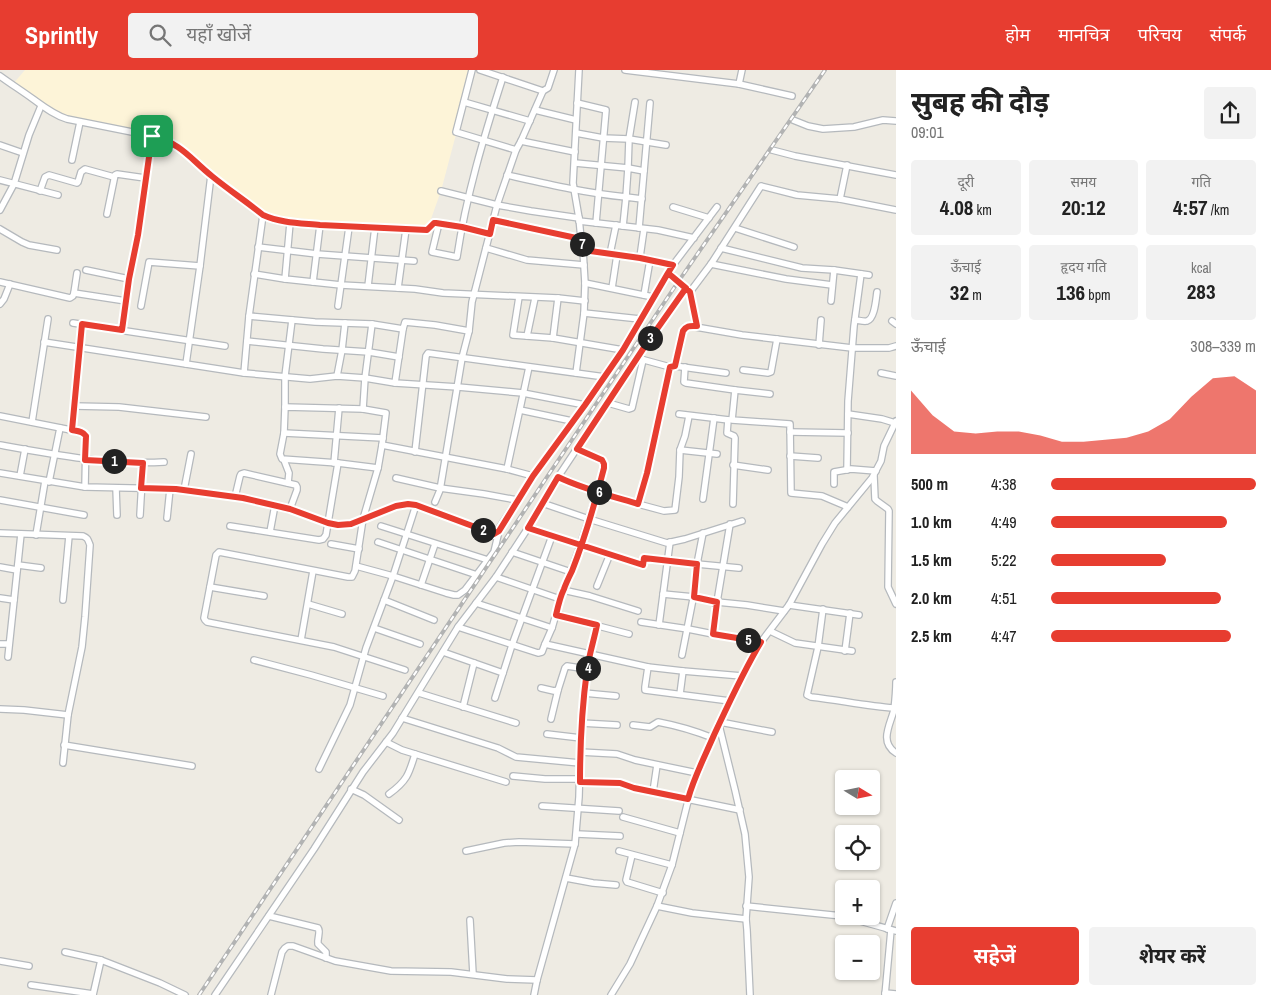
<!DOCTYPE html>
<html lang="hi">
<meta charset="utf-8">
<style>
body{margin:0;font-family:"Archivo Narrow","Noto Sans Devanagari",sans-serif;background:#f2f2f2;color:#222;height:100vh;display:flex;flex-direction:column;font-size:19px;white-space:nowrap}
*{box-sizing:border-box;margin:0}
p{font-size:16px;color:#767676}
.icon{flex:none;width:28px;height:28px;fill:none;stroke:currentColor;stroke-width:2;stroke-linecap:round;stroke-linejoin:round}
.map{position:relative;flex:1;overflow:hidden}
.sheet{display:flex;flex-direction:column;background:#fff;width:375px}
.sheet>*{flex:none}
.needle{width:32px;rotate:100deg}
.fabs{position:absolute;left:835px;top:700px;display:grid;gap:10px}
.fabs a{display:grid;place-items:center;width:45px;height:45px;border-radius:5px;background:#fff;box-shadow:0 1px 4px #0004;font-size:25px}
.pin{position:absolute;display:grid;place-items:center;width:42px;height:42px;color:#fff;margin:-21px;border-radius:10px;box-shadow:0 2px 8px #0006}
.km{position:absolute;width:25px;height:25px;margin:-12px;border-radius:50%;background:#222;color:#fff;font-size:14px;line-height:25px;text-align:center}
.round{display:grid;place-items:center;flex:none;width:52px;height:52px;border-radius:5px;background:#f2f2f2}
.summary{display:flex;align-items:center;justify-content:space-between;height:85px;padding:0 15px}
h1{font-size:28px;font-weight:700;line-height:38px}
.figures{display:grid;grid-template-columns:repeat(3,1fr);gap:8px;height:85px;padding:5px 15px}
.figures div{display:grid;align-content:center;border-radius:5px;background:#f2f2f2;text-align:center}
.figures b{font-size:21px;font-weight:700}
.figures small{font-size:14px;font-weight:400}
.figures p{font-size:14px}
.chart{height:140px;padding:10px 15px}
.chart p{display:flex;justify-content:space-between}
.chart svg{width:100%;height:90px;margin-top:5px;fill:#e73d30;opacity:.7}
.button{display:flex;gap:10px;margin-top:auto;padding:10px 15px}
.button a{flex:1;height:58px;border-radius:5px;background:#e73d30;color:#fff;font-size:20px;font-weight:700;line-height:58px;text-align:center}
.button a+a{background:#f2f2f2;color:#222}
ul{padding:0 15px;list-style:none;font-size:16px}
li{display:grid;grid-template-columns:80px 60px 1fr;align-items:center;height:38px}
li i{height:12px;border-radius:6px;background:#e73d30}
header{display:flex;align-items:center;gap:30px;box-sizing:border-box;height:70px;padding:0 25px;background:#e73d30;color:#fff}
header strong{font-size:24px}
nav{display:flex;gap:28px;margin-inline-start:auto;font-size:18px}
.search{width:350px;height:45px;background:#f2f2f2;display:flex;align-items:center;gap:12px;box-sizing:border-box;padding:0 18px;border-radius:5px;color:#767676;font-size:19px}
main{display:flex;flex:1;min-height:0}
.map>svg:first-child{display:block}
.commercial{fill:#fdf4d8}
.lines{fill:none;stroke-linecap:round;stroke-linejoin:round}
.street-casing{stroke:#b5b9bd;stroke-width:8}
.street{stroke:#fff;stroke-width:5.5}
.rail-casing{stroke:#b2b3b3;stroke-width:4}
.rail{stroke:#fff;stroke-width:2;stroke-dasharray:5.5;stroke-linecap:butt}
.route-casing{stroke:#fff;stroke-width:10}
.route{stroke:#e73d30;stroke-width:6}
</style>
<header>
<strong>Sprintly</strong>
<div class="search"><svg class="icon" aria-label="search" viewBox="0 0 24 24"><circle cx="10" cy="10" r="6"/><path d="M15 15l6 6"/></svg>यहाँ खोजें</div>
<nav><a>होम</a><a>मानचित्र</a><a>परिचय</a><a>संपर्क</a></nav>
</header>
<main>
<div class="map">
<svg width="896" height="925" viewBox="0 0 896 925">
<rect width="100%" height="100%" fill="#eeebe3"/>
<!-- commercial -->
<path class="commercial" d="M25,0H473L441,121L427,160L263,145L173,73L58,46L12,15Z"/>
<g class="lines">
<!-- street casing -->
<g class="street-casing">
<g id="street">
<path d="M472,0L456,62L516,80"/>
<path d="M480,0L543,21"/>
<path d="M625,0L739,14L742,0"/>
<path d="M0,6C11,14 22,21 33,29C44,37 54,45 67,49L152,66C183,74 190,89 213,107C229,120 247,132 263,145C282,154 303,153 323,155C358,157 393,158 427,160L434,153H436L462,157L489,164"/>
<path d="M739,14L792,26"/>
<path d="M464,32L530,51"/>
<path d="M577,33L606,40L596,153"/>
<path d="M535,40L576,50"/>
<path d="M793,50L808,56L823,59L854,57L883,50L896,51"/>
<path d="M576,63L603,68L629,69L666,75"/>
<path d="M521,71L575,82"/>
<path d="M0,75L23,83"/>
<path d="M772,80L795,86L896,105"/>
<path d="M72,90L80,52"/>
<path d="M575,93L628,98L629,69L635,32"/>
<path d="M507,105C547,114 585,123 626,127L628,98L644,101"/>
<path d="M0,110L58,125"/>
<path d="M40,121L45,107L49,105L77,113L78,112L81,102L85,99L114,107"/>
<path d="M441,121L497,135L531,141L579,148"/>
<path d="M840,129L847,95"/>
<path d="M673,137L709,148"/>
<path d="M0,140L14,114L29,65L41,36"/>
<path d="M107,144L115,105L117,104L145,108"/>
<path d="M493,150L581,169"/>
<path d="M579,151L658,160L694,168"/>
<path d="M290,153L285,209L341,215L415,219L443,223L558,228L585,231"/>
<path d="M439,153L432,182L457,187C466,126 484,66 503,7"/>
<path d="M623,156L626,127L642,129"/>
<path d="M639,158L650,33"/>
<path d="M735,158L794,177"/>
<path d="M0,159L22,172L29,175L57,180"/>
<path d="M258,177L317,184L414,191"/>
<path d="M486,178L527,190L584,195"/>
<path d="M721,178L802,198L834,200L869,205"/>
<path d="M583,180L640,187L673,195"/>
<path d="M610,184L616,155"/>
<path d="M640,187L644,159"/>
<path d="M711,194L786,209L832,215"/>
<path d="M86,200L129,209"/>
<path d="M668,203L688,220"/>
<path d="M254,204L285,209"/>
<path d="M0,212L70,228L73,226L74,223L77,203"/>
<path d="M313,212L320,155"/>
<path d="M585,213L653,227"/>
<path d="M368,216L375,157"/>
<path d="M398,218L406,159"/>
<path d="M612,218L617,185"/>
<path d="M74,223L126,231"/>
<path d="M644,225L650,190"/>
<path d="M519,227L513,265L553,268L623,280"/>
<path d="M831,231L834,200"/>
<path d="M0,234L4,229L10,214"/>
<path d="M141,236L149,192L200,196"/>
<path d="M338,236L349,157"/>
<path d="M584,243L640,249"/>
<path d="M249,246L315,252L372,254L403,259L405,252L435,255L469,261"/>
<path d="M855,250C858,250 864,252 867,251C875,249 876,228 877,222"/>
<path d="M892,251L896,254"/>
<path d="M73,253L225,276"/>
<path d="M697,256L690,222L711,194L761,116L797,125L840,129L896,140"/>
<path d="M122,260L129,209L138,165L152,66"/>
<path d="M527,266L535,228"/>
<path d="M553,268L558,228"/>
<path d="M247,271L323,279L369,282L399,287"/>
<path d="M44,272L244,303L310,309L337,306L365,308L395,313L458,317L523,323L585,335"/>
<path d="M819,275L821,250"/>
<path d="M637,288L670,297H674L683,261L685,257L690,256L742,265L852,278H889L896,276"/>
<path d="M186,294L200,196L211,105"/>
<path d="M675,296L726,303"/>
<path d="M685,297L684,312L686,313L735,320L732,350L790,354L791,423L822,426L848,437"/>
<path d="M743,300L768,303L771,302L777,269"/>
<path d="M244,303L249,246L263,145"/>
<path d="M576,303L584,243L585,213L583,180L581,169L579,148L573,113L579,0"/>
<path d="M881,303L896,306"/>
<path d="M337,306L342,280L345,253"/>
<path d="M395,313L403,259"/>
<path d="M735,320L770,324"/>
<path d="M608,333L629,339L632,338L643,290"/>
<path d="M74,336L119,337L206,347"/>
<path d="M285,337V306L292,250"/>
<path d="M363,339L365,308L372,254"/>
<path d="M520,340L572,351"/>
<path d="M679,344L729,350"/>
<path d="M848,344L882,349L895,353"/>
<path d="M0,346L81,362L84,364L86,366L85,417"/>
<path d="M728,350L727,363L734,366L735,368L733,434"/>
<path d="M32,352L48,249"/>
<path d="M72,360L82,254"/>
<path d="M790,362L848,363"/>
<path d="M284,363L383,368"/>
<path d="M0,375C55,385 108,395 164,392"/>
<path d="M382,375L378,398L363,449L355,501L352,507H348L219,482L216,485L204,548L205,550L207,552L334,577L405,600"/>
<path d="M577,379L601,390L604,394V398L589,449L571,502L563,520L552,558L545,574L648,597L683,601L742,606"/>
<path d="M680,380L717,384"/>
<path d="M415,382L426,286L428,283L605,307"/>
<path d="M790,386L818,388"/>
<path d="M284,390L289,403L288,413"/>
<path d="M334,393L339,338"/>
<path d="M733,395L768,400"/>
<path d="M378,398L338,393L282,389L280,384L284,363L285,337L363,339L386,343L382,375L507,399L533,406"/>
<path d="M507,399L529,297"/>
<path d="M847,400L848,331L854,256L861,204"/>
<path d="M0,403L85,417L176,419L243,428L290,439L328,453L338,455L351,454L395,436L408,434L416,435L491,463H496L533,406L585,335L623,280L673,195L717,137"/>
<path d="M20,406L25,379"/>
<path d="M874,406L875,429L877,431L888,439L889,441L888,517L896,534"/>
<path d="M558,407L578,416L638,434L664,441L675,440L679,407L680,380L685,366L689,346"/>
<path d="M396,408L440,418L484,424L517,430"/>
<path d="M49,412L60,358"/>
<path d="M834,414V402L851,399L876,401"/>
<path d="M116,418L117,445"/>
<path d="M184,420L191,384"/>
<path d="M235,427L240,406L241,404L244,403L296,415L297,417V420L290,439"/>
<path d="M703,429L714,348"/>
<path d="M0,430L84,445"/>
<path d="M435,432L440,420L462,288L469,261L472,232L497,135L516,80L521,71L543,21L548,18L554,0"/>
<path d="M542,433L589,449L667,473L685,469L742,451"/>
<path d="M638,434L647,403L670,297"/>
<path d="M140,445L143,393"/>
<path d="M167,448L170,419"/>
<path d="M730,454L717,532L713,564L761,572"/>
<path d="M230,456L319,470L323,469L326,465L338,393"/>
<path d="M381,456L488,490"/>
<path d="M528,458L643,495L644,488L697,494L693,529L682,585"/>
<path d="M270,462L275,435"/>
<path d="M0,463L83,466C88,468 88,470 90,475L85,547L82,577L68,645L63,693"/>
<path d="M703,463L697,494L739,498"/>
<path d="M36,465L45,411"/>
<path d="M378,472L477,505"/>
<path d="M331,474L359,479"/>
<path d="M512,482L571,502"/>
<path d="M18,495L41,498"/>
<path d="M356,496L393,506L446,523L454,525H458L465,520L494,482L499,461"/>
<path d="M0,497L17,500"/>
<path d="M496,507L560,529"/>
<path d="M421,515L435,474"/>
<path d="M597,516L610,484"/>
<path d="M210,517L264,526"/>
<path d="M563,520L590,526L638,541"/>
<path d="M663,524L694,527L717,532L747,535L784,541"/>
<path d="M0,528L14,530"/>
<path d="M63,530L69,466"/>
<path d="M384,530L434,550"/>
<path d="M476,533L552,558"/>
<path d="M308,534L342,544"/>
<path d="M789,535L859,545"/>
<path d="M823,539L818,577L807,625L811,627C839,630 866,636 894,638"/>
<path d="M556,545L629,564"/>
<path d="M641,552L688,559L713,564"/>
<path d="M659,555L670,472"/>
<path d="M458,557L538,583L542,582L545,574"/>
<path d="M374,558L420,574"/>
<path d="M770,561L795,573L852,581"/>
<path d="M301,570L313,501"/>
<path d="M0,574H9"/>
<path d="M845,581L850,543"/>
<path d="M443,582L503,603"/>
<path d="M8,587L21,464"/>
<path d="M254,590L311,605L383,626"/>
<path d="M648,597L645,617V620L730,631"/>
<path d="M896,612C896,621 895,631 894,640C890,655 879,672 896,683"/>
<path d="M541,618L554,621L558,620L565,598L567,596L587,599"/>
<path d="M419,623L516,653"/>
<path d="M584,623L616,626"/>
<path d="M680,624L683,601"/>
<path d="M495,628L512,575L552,466"/>
<path d="M463,637L474,593"/>
<path d="M0,639L24,640L68,645"/>
<path d="M402,648L498,678L516,687L580,693"/>
<path d="M551,649L558,620"/>
<path d="M720,652L772,662"/>
<path d="M581,653L617,655"/>
<path d="M633,655L650,657L658,652C679,656 693,660 713,668"/>
<path d="M719,655L735,720L745,764L749,807L746,849L747,860L750,925"/>
<path d="M547,664L581,668"/>
<path d="M386,672L402,680L506,712"/>
<path d="M64,675L192,696"/>
<path d="M580,682L617,684L635,690L697,703"/>
<path d="M319,699L350,635L366,578L393,506L416,435"/>
<path d="M513,706L545,709H580"/>
<path d="M580,712L620,713L648,721L740,740"/>
<path d="M351,719L364,725L399,750"/>
<path d="M653,722L657,695"/>
<path d="M389,724C407,711 409,704 415,684"/>
<path d="M542,736L619,741"/>
<path d="M623,747L680,763"/>
<path d="M577,764L620,766"/>
<path d="M466,781L504,773L519,772L575,774"/>
<path d="M619,781L672,795"/>
<path d="M632,785L626,810L627,812L663,823"/>
<path d="M566,808L593,813L616,815"/>
<path d="M657,836L692,843L746,849"/>
<path d="M746,836L842,846L896,861"/>
<path d="M269,846L318,858C321,862 317,868 318,874L326,882V888"/>
<path d="M470,850L473,904"/>
<path d="M887,859L896,833"/>
<path d="M65,882L101,890L160,913L185,925"/>
<path d="M0,891L29,896"/>
<path d="M31,915L93,924"/>
<path d="M885,923L896,924"/>
<path d="M93,925L101,890"/>
<path d="M215,925L314,779L363,702L393,663L458,557L496,507L528,458L558,407L645,276L686,218"/>
<path d="M271,925L282,882L285,878L288,876H293L335,891L391,901L451,902L507,909L537,910"/>
<path d="M534,925L537,910L575,774L579,727L581,653L587,599L597,555"/>
<path d="M611,925L630,894L657,836L672,795L691,719L720,652L742,606L761,572L789,535L822,474L835,453L872,408L881,391L884,376L896,351"/>
<path d="M885,925L891,860"/>
</g>
</g>
<!-- street -->
<use href="#street" class="street"/>
<!-- rail casing -->
<g class="rail-casing">
<path id="rail" d="M199,925L678,212L825,0"/>
</g>
<!-- rail -->
<use href="#rail" class="rail"/>
</g>
<g class="lines">
<!-- route casing -->
<g class="route-casing">
<path id="route" d="M152,66L138,165L129,209L122,260L82,254L72,360C77,361 83,361 86,366L85,390L143,393L141,418L176,419L243,428L290,439L328,453L338,455L351,454L396,436L408,434L416,435L494,464L499,461L533,406L585,335L623,280L668,203L686,218L645,276L577,379L602,390L604,394V398C595,433 585,468 572,501C569,507 566,513 564,519C560,527 558,536 556,545L597,555C594,570 589,585 587,600C582,637 580,674 580,712L620,713L634,718L688,729C694,707 705,686 714,665C729,633 743,602 761,572L713,564L717,532L694,527L697,494L644,488L643,495L528,458L558,407C583,419 611,426 638,434L647,403L670,297L675,296L683,261C687,255 690,256 697,256L690,222L668,203L673,195L640,188L583,180L581,169L493,150L490,164L462,157L436,153H434L427,160C391,158 356,157 320,155C300,153 281,153 263,145C247,132 229,120 213,107C190,89 183,74 152,66"/>
</g>
<!-- route -->
<use href="#route" class="route"/>
</g>
</svg>
<div class="fabs">
<a><svg class="needle" viewBox="-14 -14 28 28"><path d="M0-13l5 13h-10z" fill="#e53935"/><path d="M0 13l5-13h-10z" fill="#767676"/></svg></a>
<a><svg class="icon" aria-label="locate" viewBox="0 0 24 24"><circle cx="12" cy="12" r="6"/><path d="M12 2v4M12 18v4M2 12h4M18 12h4"/></svg></a>
<a>+</a>
<a>−</a>
</div>
<div class="pin" style="left:152px;top:66px;background:#1e9e55"><svg class="icon" aria-label="arrive" viewBox="0 0 24 24"><path d="M6 21V4h12l-3 4 3 4H6"/></svg></div>
<b class="km" style="left:114px;top:391px">1</b>
<b class="km" style="left:483px;top:460px">2</b>
<b class="km" style="left:650px;top:268px">3</b>
<b class="km" style="left:588px;top:598px">4</b>
<b class="km" style="left:748px;top:570px">5</b>
<b class="km" style="left:599px;top:422px">6</b>
<b class="km" style="left:582px;top:174px">7</b>
</div>
<section class="sheet">
<div class="summary"><div><h1>सुबह की दौड़</h1><p>09:01</p></div><a class="round"><svg class="icon" aria-label="share" viewBox="0 0 24 24"><path d="M12 15V3M7 8l5-5 5 5M5 13v7h14v-7"/></svg></a></div>
<div class="figures">
<div><p>दूरी</p><b>4.08<small> km</small></b></div>
<div><p>समय</p><b>20:12</b></div>
<div><p>गति</p><b>4:57<small> /km</small></b></div>
</div>
<div class="figures">
<div><p>ऊँचाई</p><b>32<small> m</small></b></div>
<div><p>हृदय गति</p><b>136<small> bpm</small></b></div>
<div><p>kcal</p><b>283</b></div>
</div>
<div class="chart"><p><span>ऊँचाई</span>308–339 m</p>
<svg viewBox="0 0 160 44" preserveAspectRatio="none"><path d="M0 44V13L10 25L20 33L30 34L40 33L50 33L60 35L70 38L80 38L90 37L100 36L110 33L120 27L130 16L140 7L150 6L160 13V44z"/></svg>
</div>
<ul>
<li><b>500 m</b>4:38<i style="width:100%"></i></li>
<li><b>1.0 km</b>4:49<i style="width:86%"></i></li>
<li><b>1.5 km</b>5:22<i style="width:56%"></i></li>
<li><b>2.0 km</b>4:51<i style="width:83%"></i></li>
<li><b>2.5 km</b>4:47<i style="width:88%"></i></li>
</ul>
<div class="button"><a>सहेजें</a><a>शेयर करें</a></div>
</section>
</main>
